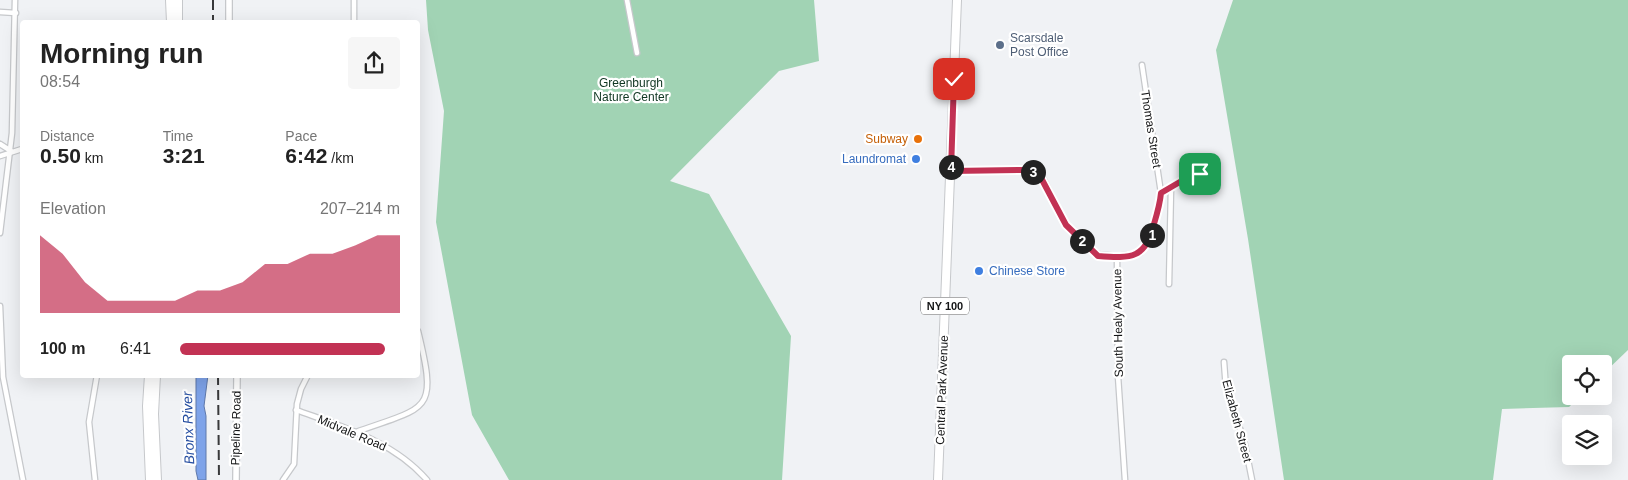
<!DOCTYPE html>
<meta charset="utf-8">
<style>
body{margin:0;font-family:Arial,sans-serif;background:#f6f6f6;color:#222;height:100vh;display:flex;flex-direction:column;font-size:19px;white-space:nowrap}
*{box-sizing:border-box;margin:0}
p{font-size:16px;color:#767676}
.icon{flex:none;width:28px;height:28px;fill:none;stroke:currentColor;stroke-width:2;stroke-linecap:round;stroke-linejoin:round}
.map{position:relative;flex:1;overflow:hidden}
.side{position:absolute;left:20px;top:20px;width:400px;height:358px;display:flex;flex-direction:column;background:#fff;border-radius:5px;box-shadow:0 5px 20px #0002}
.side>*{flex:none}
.controls{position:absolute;left:1562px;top:355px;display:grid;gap:10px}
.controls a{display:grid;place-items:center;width:50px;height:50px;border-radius:5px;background:#fff;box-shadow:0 5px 20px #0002;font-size:25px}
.pin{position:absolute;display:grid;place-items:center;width:42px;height:42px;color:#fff;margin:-21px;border-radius:10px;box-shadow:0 2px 8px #0006}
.km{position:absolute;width:25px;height:25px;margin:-12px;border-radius:50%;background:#222;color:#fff;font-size:14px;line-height:25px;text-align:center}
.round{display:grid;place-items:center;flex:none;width:52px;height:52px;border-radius:5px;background:#f6f6f6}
.overview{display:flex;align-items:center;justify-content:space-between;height:85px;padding:0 20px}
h1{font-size:28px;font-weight:700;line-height:38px}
.metrics{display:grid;grid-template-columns:repeat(3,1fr);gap:8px;height:85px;padding:5px 20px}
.metrics div{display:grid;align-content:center}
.metrics b{font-size:21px;font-weight:700}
.metrics small{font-size:14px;font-weight:400}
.metrics p{font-size:14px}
.chart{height:140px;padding:10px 20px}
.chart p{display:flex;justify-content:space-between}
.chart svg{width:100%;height:90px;margin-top:5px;fill:#c23254;opacity:.7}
ul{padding:0 20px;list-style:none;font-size:16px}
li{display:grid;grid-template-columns:80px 60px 1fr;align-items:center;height:38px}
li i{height:12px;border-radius:6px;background:#c23254}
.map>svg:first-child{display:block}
.green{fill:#a1d3b4}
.water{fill:#7ea3e9;stroke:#5e78aa}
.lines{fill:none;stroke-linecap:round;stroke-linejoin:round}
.minor-casing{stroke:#c6c8cb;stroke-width:7}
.tertiary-casing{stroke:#c6c8cb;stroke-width:8}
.primary-casing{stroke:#c6c8cb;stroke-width:10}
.trunk-casing{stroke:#c6c8cb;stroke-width:10}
.minor{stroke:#fff;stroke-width:4.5}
.tertiary{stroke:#fff;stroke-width:5.5}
.primary{stroke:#fff;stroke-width:8}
.trunk{stroke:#fff;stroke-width:8}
.rail{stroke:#38393b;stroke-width:2;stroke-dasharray:10 5;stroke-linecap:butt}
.route-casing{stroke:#fff;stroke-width:10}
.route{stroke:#c23254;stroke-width:6}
.service-dot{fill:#5c6f8a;stroke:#fff;stroke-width:2}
.food-dot{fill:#e8710a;stroke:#fff;stroke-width:2}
.shop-dot{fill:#3f7fe0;stroke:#fff;stroke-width:2}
.labels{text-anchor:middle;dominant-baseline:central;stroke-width:4.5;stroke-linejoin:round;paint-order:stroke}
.shield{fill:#fff;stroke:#5a5b5c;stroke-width:1}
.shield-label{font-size:11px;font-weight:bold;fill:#141516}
.service-label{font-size:12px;fill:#4e5e75;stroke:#fff;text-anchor:start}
.park-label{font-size:12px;fill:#103622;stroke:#fff}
.street-label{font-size:12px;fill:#141516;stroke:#fff}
.food-label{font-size:12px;fill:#c56008;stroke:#fff;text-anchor:end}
.shop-label{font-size:12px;fill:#366cbe;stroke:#fff;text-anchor:end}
.water-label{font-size:14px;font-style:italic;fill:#274fa1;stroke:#fff}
</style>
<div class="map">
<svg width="1628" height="480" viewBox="0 0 1628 480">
<rect width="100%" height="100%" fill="#f0f2f5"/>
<!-- green -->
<g class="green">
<path d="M426,0H814L819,61L779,71L670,181L709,194L791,336L782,480H509L472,415L436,222L444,111L428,30Z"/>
<path d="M1233,0H1628V350L1604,373V364H1571V396H1580L1569,407L1502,409L1493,480H1284L1248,239L1216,50Z"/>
</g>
<!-- water -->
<path class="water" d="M196,375H208L204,406L206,416V480H198L196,471Z"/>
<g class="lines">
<!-- minor casing -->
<g class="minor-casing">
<g id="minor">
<path d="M627,0L637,53"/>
<path d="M0,12L16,13"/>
<path d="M354,22V0"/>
<path d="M0,144L11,151"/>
<path d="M0,156L22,149"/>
<path d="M951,171L1018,170L1036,173L1044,180L1066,225L1096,254L1117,256L1140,253L1149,243L1161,193L1142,65"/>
<path d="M1161,193L1193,175L1214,177"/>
<path d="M0,233L12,133L15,0"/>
<path d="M1117,256L1118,376L1125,480"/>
<path d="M1169,284L1171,188"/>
<path d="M0,306L3,377L23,480"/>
<path d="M1224,362L1226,389L1244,440L1252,480"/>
<path d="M296,410C343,427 393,441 427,480"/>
<path d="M356,432C429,406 438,413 418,331"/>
<path d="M95,480L89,422L97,375"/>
<path d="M283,480L294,464L297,404L301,389L308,375"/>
</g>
</g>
<!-- tertiary casing -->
<g class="tertiary-casing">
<g id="tertiary">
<path d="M229,0V22"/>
<path d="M236,480L237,375"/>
</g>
</g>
<!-- primary casing -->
<g class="primary-casing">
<path id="primary" d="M938,480L957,0"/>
</g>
<!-- trunk casing -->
<g class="trunk-casing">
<g id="trunk">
<path d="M170,0L171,22"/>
<path d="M178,0V22"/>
<path d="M149,375L147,406L150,480"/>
<path d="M156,375L154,414L157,480"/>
</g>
</g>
<!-- minor -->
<use href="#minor" class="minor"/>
<!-- tertiary -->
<use href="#tertiary" class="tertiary"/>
<!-- primary -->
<use href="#primary" class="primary"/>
<!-- trunk -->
<use href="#trunk" class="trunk"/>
<!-- rail -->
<g class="rail">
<path d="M213,0V22"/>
<path d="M218,375L219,480"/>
</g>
</g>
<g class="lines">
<!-- route casing -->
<g class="route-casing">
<path id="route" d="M954,79L951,171L1023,170L1039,174L1066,225L1098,256C1132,259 1146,258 1154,224C1157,214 1160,204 1161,193L1190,176L1200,174"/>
</g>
<!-- route -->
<use href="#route" class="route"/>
</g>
<!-- markers -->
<circle class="service-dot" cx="1000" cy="45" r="5"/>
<circle class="food-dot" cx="918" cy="139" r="5"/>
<g class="shop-dot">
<circle cx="916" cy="159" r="5"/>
<circle cx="979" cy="271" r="5"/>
</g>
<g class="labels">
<!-- shield labels -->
<rect class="shield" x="921" y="297.5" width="48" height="17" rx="4"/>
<g class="shield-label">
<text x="945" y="306">NY 100</text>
</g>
<!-- service labels -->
<g class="service-label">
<text x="1010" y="38">Scarsdale<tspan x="1010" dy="14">Post Office</tspan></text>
</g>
<!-- park labels -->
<g class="park-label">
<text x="631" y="83">Greenburgh<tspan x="631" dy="14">Nature Center</tspan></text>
</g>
<!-- street labels -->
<g class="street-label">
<text transform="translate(1151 129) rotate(81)">Thomas Street</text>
<text transform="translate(1118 323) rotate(-91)">South Healy Avenue</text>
<text transform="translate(942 390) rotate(-88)">Central Park Avenue</text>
<text transform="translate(1237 421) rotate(75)">Elizabeth Street</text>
<text transform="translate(236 428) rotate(-89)">Pipeline Road</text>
<text transform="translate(352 433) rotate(23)">Midvale Road</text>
</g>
<!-- food labels -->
<g class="food-label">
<text x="908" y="139">Subway</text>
</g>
<!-- shop labels -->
<g class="shop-label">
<text x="906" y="159">Laundromat</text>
<text x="989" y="271" text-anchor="start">Chinese Store</text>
</g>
<!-- water labels -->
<g class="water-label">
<text transform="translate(188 428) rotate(-92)">Bronx River</text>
</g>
</g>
</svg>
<div class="controls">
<a><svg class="icon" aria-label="locate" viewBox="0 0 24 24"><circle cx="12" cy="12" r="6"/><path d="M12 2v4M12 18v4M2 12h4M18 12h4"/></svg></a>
<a><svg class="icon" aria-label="layers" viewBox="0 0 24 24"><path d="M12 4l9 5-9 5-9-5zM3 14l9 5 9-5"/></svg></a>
</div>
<div class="pin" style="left:1200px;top:174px;background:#1e9e55"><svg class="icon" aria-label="arrive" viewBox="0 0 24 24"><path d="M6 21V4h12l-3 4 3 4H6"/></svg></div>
<div class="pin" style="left:954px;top:79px;background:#d93025"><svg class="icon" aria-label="check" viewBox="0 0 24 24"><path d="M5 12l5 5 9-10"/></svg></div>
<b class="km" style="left:1152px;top:235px">1</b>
<b class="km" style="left:1082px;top:241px">2</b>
<b class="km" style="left:1033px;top:172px">3</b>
<b class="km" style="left:951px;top:167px">4</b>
<section class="side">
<div class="overview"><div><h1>Morning run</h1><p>08:54</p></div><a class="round"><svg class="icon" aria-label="share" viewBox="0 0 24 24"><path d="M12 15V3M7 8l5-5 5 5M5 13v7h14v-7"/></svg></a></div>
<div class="metrics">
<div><p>Distance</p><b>0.50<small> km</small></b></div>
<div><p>Time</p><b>3:21</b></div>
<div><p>Pace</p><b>6:42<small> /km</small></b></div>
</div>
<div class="chart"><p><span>Elevation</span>207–214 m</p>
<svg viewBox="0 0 160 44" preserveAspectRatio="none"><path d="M0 44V6L10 15L20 29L30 38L40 38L50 38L60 38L70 33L80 33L90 29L100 20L110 20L120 15L130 15L140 11L150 6L160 6V44z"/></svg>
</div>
<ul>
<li><b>100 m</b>6:41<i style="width:93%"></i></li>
</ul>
</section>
</div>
